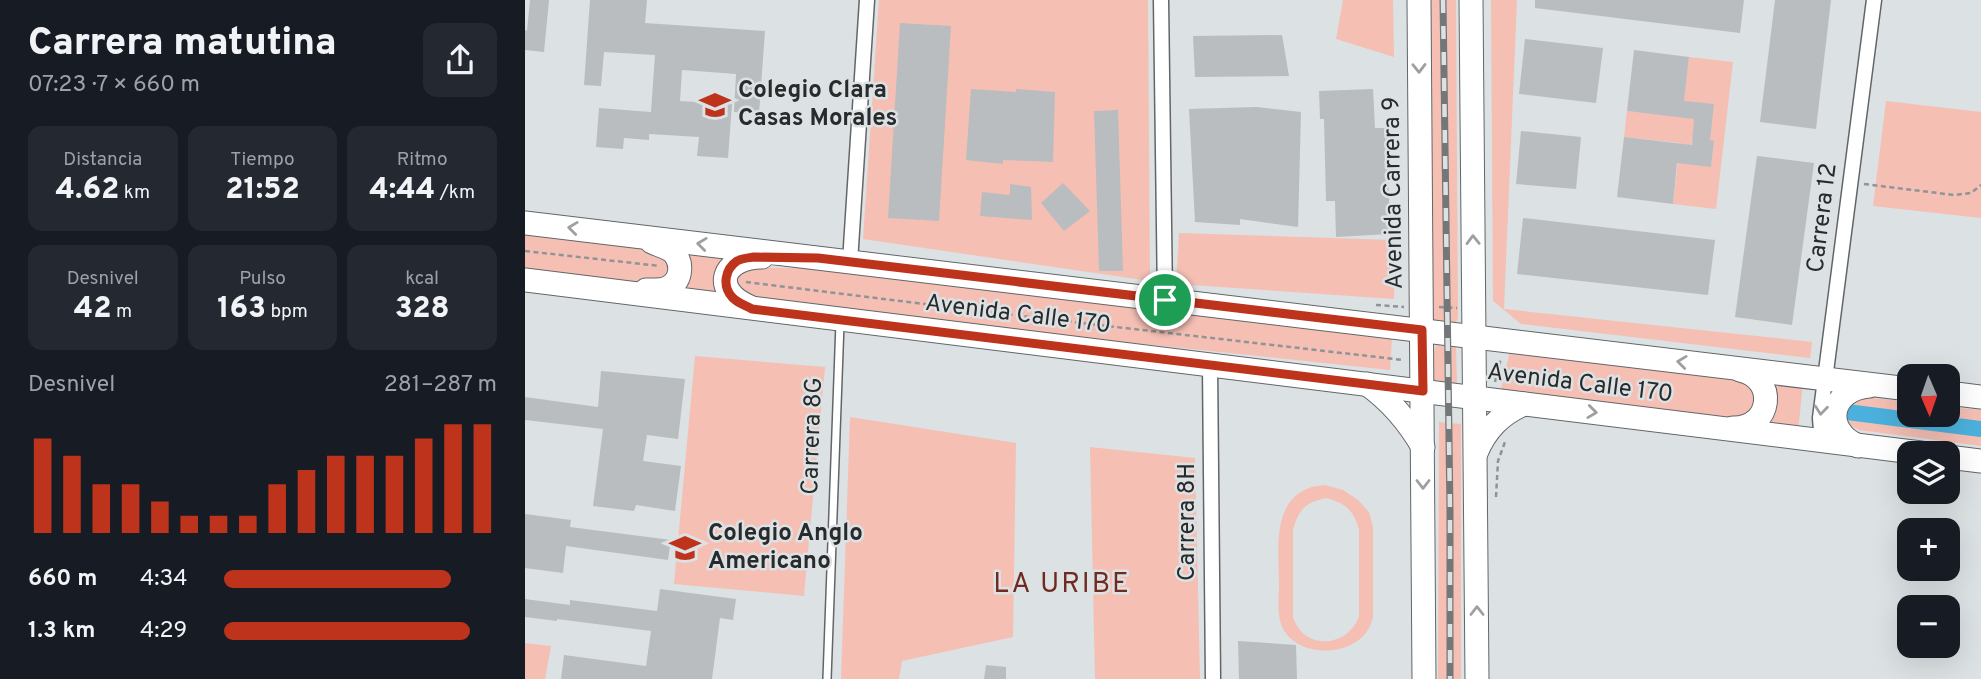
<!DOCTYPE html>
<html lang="es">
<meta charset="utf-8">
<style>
body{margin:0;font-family:Overpass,sans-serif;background:#242831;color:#f1f3f6;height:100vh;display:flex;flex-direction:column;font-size:26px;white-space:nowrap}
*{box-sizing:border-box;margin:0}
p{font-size:23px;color:#9ea1a6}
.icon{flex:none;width:38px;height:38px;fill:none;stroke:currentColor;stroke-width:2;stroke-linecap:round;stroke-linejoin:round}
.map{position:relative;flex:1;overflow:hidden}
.sheet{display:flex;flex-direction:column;background:#171b24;width:525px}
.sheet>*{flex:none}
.needle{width:46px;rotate:178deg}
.tools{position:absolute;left:1372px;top:364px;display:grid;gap:14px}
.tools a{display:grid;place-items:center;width:63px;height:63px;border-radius:14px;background:#171b24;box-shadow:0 7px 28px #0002;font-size:35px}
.pin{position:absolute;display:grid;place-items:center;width:60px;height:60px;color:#fff;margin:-30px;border:4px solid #fff;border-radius:50%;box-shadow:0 2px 7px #0007}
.round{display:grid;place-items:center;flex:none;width:74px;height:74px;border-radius:14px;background:#242831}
.overview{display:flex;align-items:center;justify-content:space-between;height:119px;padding:0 28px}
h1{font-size:38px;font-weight:800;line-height:52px}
.stats{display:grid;grid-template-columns:repeat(3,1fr);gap:10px;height:119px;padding:7px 28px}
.stats div{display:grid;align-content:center;border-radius:14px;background:#242831;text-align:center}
.stats b{font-size:30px;font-weight:800}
.stats small{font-size:19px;font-weight:400}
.stats p{font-size:19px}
.chart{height:196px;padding:14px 28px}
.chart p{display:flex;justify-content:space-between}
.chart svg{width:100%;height:126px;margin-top:7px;stroke:#be331b;stroke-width:6}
ul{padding:0 28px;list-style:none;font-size:23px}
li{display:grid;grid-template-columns:112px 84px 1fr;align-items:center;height:52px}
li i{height:18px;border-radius:9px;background:#be331b}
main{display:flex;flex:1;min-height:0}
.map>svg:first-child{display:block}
.green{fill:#f5bfb4;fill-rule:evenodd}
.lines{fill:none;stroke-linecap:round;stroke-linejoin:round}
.canal{stroke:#4bb1dc;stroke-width:16}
.building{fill:#b9bdbf}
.lane-casing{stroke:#626668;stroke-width:10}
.street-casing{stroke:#626668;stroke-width:17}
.primary-casing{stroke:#626668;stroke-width:25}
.path{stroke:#909496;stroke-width:2.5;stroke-dasharray:5 3.5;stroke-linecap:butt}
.lane{stroke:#fff;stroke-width:7}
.street{stroke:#fff;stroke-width:14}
.primary{stroke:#fff;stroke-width:23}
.rail-casing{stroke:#737778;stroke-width:7}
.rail{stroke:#dce1e3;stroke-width:4.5;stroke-dasharray:13;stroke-linecap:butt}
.oneway{stroke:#9e9fa0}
.route-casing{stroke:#fff;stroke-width:14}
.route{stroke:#be331b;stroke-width:9}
.labels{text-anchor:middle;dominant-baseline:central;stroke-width:5;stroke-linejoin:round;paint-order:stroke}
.poi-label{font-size:24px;font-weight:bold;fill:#282a2b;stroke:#dce1e3;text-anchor:start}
.street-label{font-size:24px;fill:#282a2b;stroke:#dce1e3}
.quarter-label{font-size:28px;letter-spacing:2px;fill:#6f2b1f;stroke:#dce1e3}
</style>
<main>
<section class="sheet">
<div class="overview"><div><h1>Carrera matutina</h1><p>07:23 · 7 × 660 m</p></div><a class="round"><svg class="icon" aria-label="share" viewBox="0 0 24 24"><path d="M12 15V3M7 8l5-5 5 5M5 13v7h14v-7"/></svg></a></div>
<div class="stats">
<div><p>Distancia</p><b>4.62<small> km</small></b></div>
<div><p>Tiempo</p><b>21:52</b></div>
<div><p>Ritmo</p><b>4:44<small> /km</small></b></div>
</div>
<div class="stats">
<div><p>Desnivel</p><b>42<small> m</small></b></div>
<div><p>Pulso</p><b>163<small> bpm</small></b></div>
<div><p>kcal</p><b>328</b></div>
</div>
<div class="chart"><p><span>Desnivel</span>281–287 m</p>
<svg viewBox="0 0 160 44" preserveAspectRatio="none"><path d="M5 44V11M15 44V17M25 44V27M35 44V27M45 44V33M55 44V38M65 44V38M75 44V38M85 44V27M95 44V22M105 44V17M115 44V17M125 44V17M135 44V11M145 44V6M155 44V6"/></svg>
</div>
<ul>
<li><b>660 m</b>4:34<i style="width:83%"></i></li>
<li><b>1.3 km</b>4:29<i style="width:90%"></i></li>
</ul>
</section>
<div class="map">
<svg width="1456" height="679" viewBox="0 0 1456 679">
<rect width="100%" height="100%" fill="#dce1e3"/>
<!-- green -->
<g class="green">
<path d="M354,0H623L625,281L338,239Z"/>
<path d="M818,0H868L869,57L811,39Z"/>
<path d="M903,0H931L933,319L929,324L910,323L907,320Z"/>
<path d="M966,0H992L979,309L1287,342L1285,358L996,324L968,301Z"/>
<path d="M1164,57L1208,62L1191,209L1148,204L1155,143L1099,137L1102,111L1157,117ZM1167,139L1189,141L1186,166L1164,164Z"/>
<path d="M1361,101L1456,112V218L1348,206Z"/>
<path d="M0,231C48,238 97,241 143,257L146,276L133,283L0,274Z"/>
<path d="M654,233L870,240L869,299L651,284Z"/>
<path d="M156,250L204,255C187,269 187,278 193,298L156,293C171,272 171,270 156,250Z"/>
<path d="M301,265L867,338L865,370L619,344L559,341L231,299L214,292L208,274L213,267L274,268Z"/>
<path d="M912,344L931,347L932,384L910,383C906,373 906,353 912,344Z"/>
<path d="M985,351L1222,379L1232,390L1226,418H1193L975,393Z"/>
<path d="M170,356L300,367L279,596L149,584Z"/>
<path d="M1245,379L1278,383L1273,432L1240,428Z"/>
<path d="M1338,397L1384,402V415H1423V407L1456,410V446L1334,430L1322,423L1320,404Z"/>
<path d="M325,417L491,443L488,637L377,661L374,679H316Z"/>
<path d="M914,422L936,424V679H913Z"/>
<path d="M565,447L670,458L675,679H570Z"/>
<path d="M800,485L818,490L833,500L844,512L848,527V618C846,623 844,629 841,633C823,656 777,657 760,632C751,619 754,599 754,584C754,552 746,502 784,488C789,486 795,486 800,485ZM801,498C820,503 829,510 834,530V617C821,649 778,650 768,617V530C773,510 781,502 801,498Z"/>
<path d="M0,643L26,646L20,679H0Z"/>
</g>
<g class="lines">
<!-- canal -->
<path class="canal" d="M1322,412L1456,429"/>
</g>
<!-- building -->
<g class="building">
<path d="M5,0H24L19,52L0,50V30L2,31Z"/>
<path d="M65,0H122L120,23L240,31L234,114L209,112L211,74L157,70L155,101L207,104L203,158L172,156L174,137L124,134V140L99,138L98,149L71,147L74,108L126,112L130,55L79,52L76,86L59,85Z"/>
<path d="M1010,0H1219L1215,33L1010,8Z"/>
<path d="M1250,0H1306L1291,129L1235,122Z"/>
<path d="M375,23L426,26L414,221L363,218Z"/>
<path d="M757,35L764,76L670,77L668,36Z"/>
<path d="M1000,39L1078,48L1071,103L994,94Z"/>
<path d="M1109,50L1164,57L1159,101L1189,104L1185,140L1189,141L1186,167L1152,163L1148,204L1092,197L1099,137L1167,145L1169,119L1102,111Z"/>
<path d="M446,89L491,92V89L530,92L528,162L478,160V164L441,160Z"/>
<path d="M848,89L850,128H862L865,234L811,237L810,201H801L799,119H795L794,91Z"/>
<path d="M732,107L776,112L773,227L715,219V225L670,222L664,109Z"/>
<path d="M593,110L598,271H574L569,111Z"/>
<path d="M996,131L1056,137L1051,189L991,184Z"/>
<path d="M1232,156L1289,163L1267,325L1210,317Z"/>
<path d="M538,183L565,211L539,231L516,203Z"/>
<path d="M485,184L506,187L507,220L455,216L457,192L485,195Z"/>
<path d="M998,218L1190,240L1183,295L992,274Z"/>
<path d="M76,371L160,379L153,439L122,435L118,461L156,466L150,511L111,505L109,511L68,506L78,429L0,420V397L73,407Z"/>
<path d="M0,514L46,520L45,527L146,540L143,560L41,546L38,573L0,568Z"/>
<path d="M135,589L211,599L208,620L195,618L187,679H36L39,655L121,666L126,631L32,619V621L0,617V599L45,605V600L132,611Z"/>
<path d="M713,641L771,645L772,679H714Z"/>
<path d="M461,665L481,667V679H459Z"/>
</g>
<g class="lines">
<!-- lane casing -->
<g class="lane-casing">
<path id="lane" d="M302,679L315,323"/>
</g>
<!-- street casing -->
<g class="street-casing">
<g id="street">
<path d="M636,0L640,300"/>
<path d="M325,262L342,0"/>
<path d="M685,365L688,679"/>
<path d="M1300,441L1296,431L1295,418L1349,0"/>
</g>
</g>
<!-- primary casing -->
<g class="primary-casing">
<g id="primary">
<path d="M894,0L899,679"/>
<path d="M946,0L952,679"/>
<path d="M0,223L1384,389"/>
<path d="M0,280L1396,453"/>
<path d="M121,290C129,290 137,291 144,287C157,280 158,262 148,252C142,247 133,245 127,242"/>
<path d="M225,307C185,290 197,257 237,257"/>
<path d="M842,384C866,401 883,421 898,447"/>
<path d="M1423,393L1456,397"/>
<path d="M1208,428C1247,429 1253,378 1215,370"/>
<path d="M1333,446C1297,430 1305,389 1344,386"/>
<path d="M951,453C961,429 976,414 999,404"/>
<path d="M1423,457L1456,461"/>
</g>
</g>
<!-- path -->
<g class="path">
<path d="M1339,184L1429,195L1446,193L1456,185"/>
<path d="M0,251L135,266"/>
<path d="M221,282L513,318L878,360"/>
<path d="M851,305L879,307"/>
<path d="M914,307L932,308"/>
<path d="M1393,372L1417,375"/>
<path d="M970,382L976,358"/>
<path d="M971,497L973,461L980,442"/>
</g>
<!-- lane -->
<use href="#lane" class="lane"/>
<!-- street -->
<use href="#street" class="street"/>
<!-- primary -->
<use href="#primary" class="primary"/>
<!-- rail casing -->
<g class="rail-casing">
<path id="rail" d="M918,0L925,512V679"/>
</g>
<!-- rail -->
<use href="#rail" class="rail"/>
</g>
<!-- one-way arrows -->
<defs><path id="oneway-chevron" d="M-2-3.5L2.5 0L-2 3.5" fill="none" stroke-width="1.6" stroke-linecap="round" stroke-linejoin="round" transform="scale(1.75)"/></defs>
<g class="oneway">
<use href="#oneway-chevron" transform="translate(894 68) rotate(89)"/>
<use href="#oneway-chevron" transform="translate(48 228) rotate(-173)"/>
<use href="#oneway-chevron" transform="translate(948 240) rotate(-91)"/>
<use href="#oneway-chevron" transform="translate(177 244) rotate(-173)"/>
<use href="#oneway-chevron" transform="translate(1157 362) rotate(-173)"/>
<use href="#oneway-chevron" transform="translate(1296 410) rotate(96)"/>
<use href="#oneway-chevron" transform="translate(1067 412) rotate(7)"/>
<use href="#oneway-chevron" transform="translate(898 484) rotate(90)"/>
<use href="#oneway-chevron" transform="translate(952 611) rotate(-90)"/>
</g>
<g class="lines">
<!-- route casing -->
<g class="route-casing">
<path id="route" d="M229,257L293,258L897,330L898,391L227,309C220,305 212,303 207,297C197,286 200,269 212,261C217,258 223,258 229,257Z"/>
</g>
<!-- route -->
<use href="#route" class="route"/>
</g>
<!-- icons -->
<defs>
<g id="school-bare" transform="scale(2.415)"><path d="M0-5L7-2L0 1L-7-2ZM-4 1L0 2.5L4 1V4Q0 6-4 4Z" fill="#be331b" stroke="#dce1e3" stroke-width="2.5" paint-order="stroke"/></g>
</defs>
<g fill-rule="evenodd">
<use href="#school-bare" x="190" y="105"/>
<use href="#school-bare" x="160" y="548"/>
</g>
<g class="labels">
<!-- poi labels -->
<g class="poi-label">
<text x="213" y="91">Colegio Clara<tspan x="213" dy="28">Casas Morales</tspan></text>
<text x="183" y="534">Colegio Anglo<tspan x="183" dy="28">Americano</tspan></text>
</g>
<!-- street labels -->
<g class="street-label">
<text transform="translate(869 193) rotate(-91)">Avenida Carrera 9</text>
<text transform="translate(1298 218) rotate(-83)">Carrera 12</text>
<text transform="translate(493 315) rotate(7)">Avenida Calle 170</text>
<text transform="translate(1055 384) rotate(7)">Avenida Calle 170</text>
<text transform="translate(288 436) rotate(-88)">Carrera 8G</text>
<text transform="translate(663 522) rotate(-90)">Carrera 8H</text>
</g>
<!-- quarter labels -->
<g class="quarter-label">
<text x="537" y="585">LA URIBE</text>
</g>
</g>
</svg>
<div class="tools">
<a><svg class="needle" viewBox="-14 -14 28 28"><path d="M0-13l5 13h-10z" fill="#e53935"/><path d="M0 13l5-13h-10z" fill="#9ea1a6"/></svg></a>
<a><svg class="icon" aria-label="layers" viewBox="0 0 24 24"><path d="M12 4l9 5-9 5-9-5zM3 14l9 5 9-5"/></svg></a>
<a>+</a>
<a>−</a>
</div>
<div class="pin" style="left:640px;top:300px;background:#1e9e55"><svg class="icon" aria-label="arrive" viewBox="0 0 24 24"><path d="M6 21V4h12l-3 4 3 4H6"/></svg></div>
</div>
</main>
